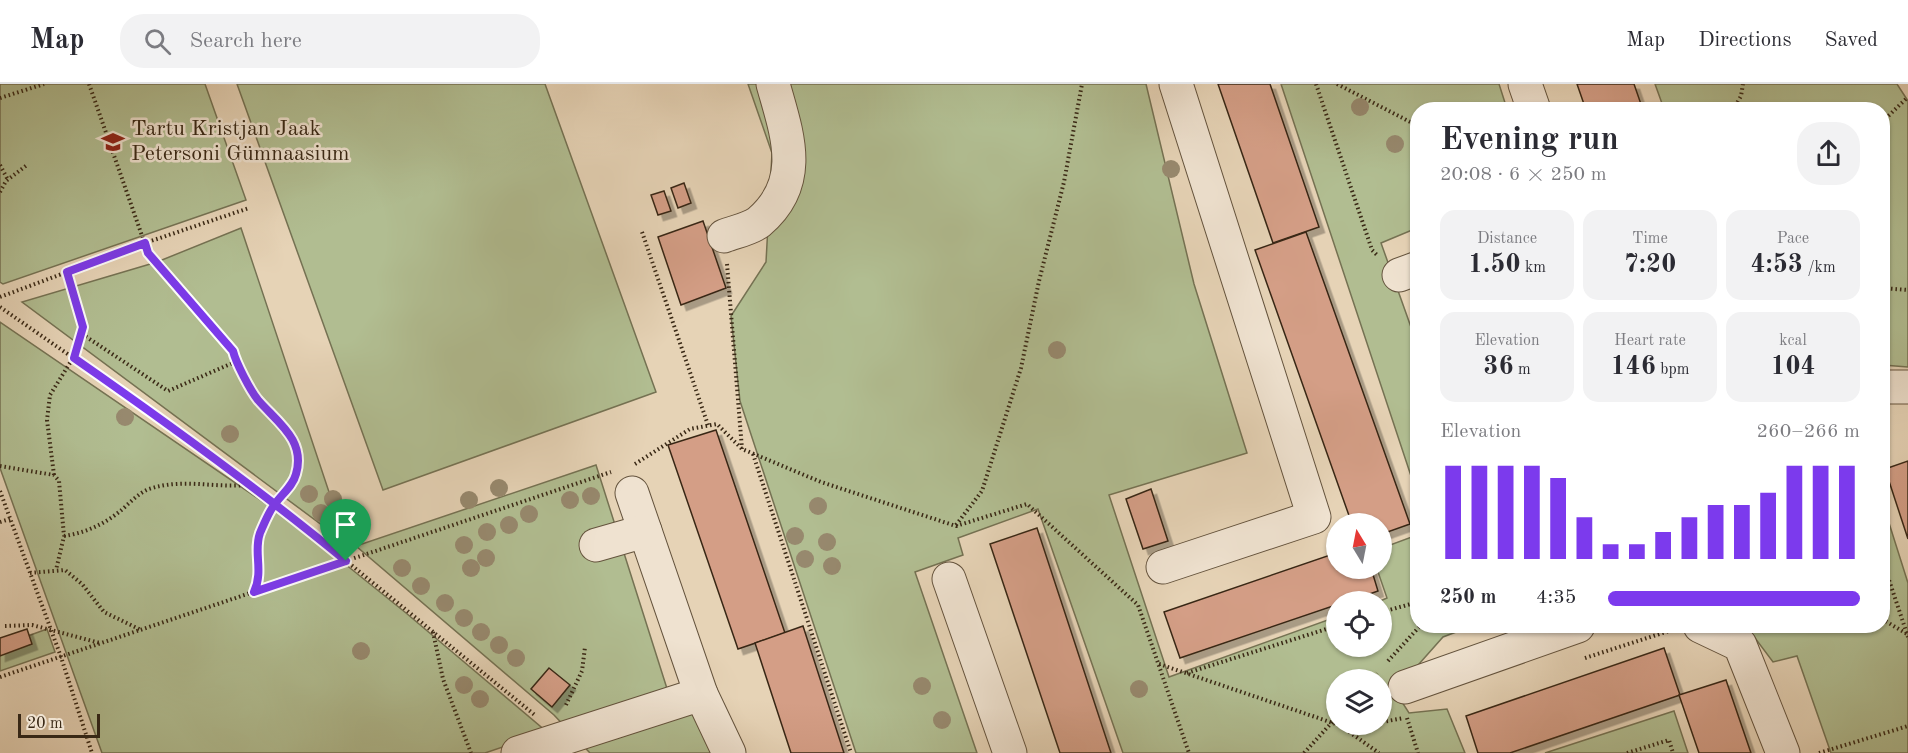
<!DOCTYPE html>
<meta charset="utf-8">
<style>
body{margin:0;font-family:"Old Standard TT",serif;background:#f2f2f3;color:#2b2b33;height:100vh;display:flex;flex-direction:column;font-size:22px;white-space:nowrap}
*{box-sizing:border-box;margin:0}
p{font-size:20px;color:#7c7c81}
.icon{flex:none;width:33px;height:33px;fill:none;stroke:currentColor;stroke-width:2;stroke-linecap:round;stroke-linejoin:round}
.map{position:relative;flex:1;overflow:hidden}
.side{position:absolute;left:1410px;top:18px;width:480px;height:531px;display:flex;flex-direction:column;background:#fff;border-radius:24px;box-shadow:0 2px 4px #0004}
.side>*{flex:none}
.needle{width:39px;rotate:350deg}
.fabs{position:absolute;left:1326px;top:429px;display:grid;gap:12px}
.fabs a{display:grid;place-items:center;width:66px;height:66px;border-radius:50%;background:#fff;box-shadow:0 2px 4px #0004;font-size:30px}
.scale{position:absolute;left:18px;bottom:15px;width:82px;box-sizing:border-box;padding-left:6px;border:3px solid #392815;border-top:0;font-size:16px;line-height:21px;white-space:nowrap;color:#392815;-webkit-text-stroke:4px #efe2d0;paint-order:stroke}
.pin{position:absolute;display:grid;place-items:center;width:51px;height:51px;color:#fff;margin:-62px -26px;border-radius:50% 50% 50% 0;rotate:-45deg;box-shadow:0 0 6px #0007}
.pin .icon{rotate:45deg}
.round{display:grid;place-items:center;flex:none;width:63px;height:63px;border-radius:24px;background:#f2f2f3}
.headline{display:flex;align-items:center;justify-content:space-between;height:102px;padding:0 30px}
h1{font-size:33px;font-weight:800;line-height:45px}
.stats{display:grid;grid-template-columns:repeat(3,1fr);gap:9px;height:102px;padding:6px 30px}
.stats div{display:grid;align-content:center;border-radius:15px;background:#f2f2f3;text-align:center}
.stats b{font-size:26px;font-weight:800}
.stats small{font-size:16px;font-weight:400}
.stats p{font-size:16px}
.chart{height:168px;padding:12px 30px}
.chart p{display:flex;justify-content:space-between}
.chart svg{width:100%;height:108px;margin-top:6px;stroke:#7c3aed;stroke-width:6}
ul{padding:0 30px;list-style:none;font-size:20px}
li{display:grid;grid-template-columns:96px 72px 1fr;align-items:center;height:45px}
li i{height:15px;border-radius:8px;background:#7c3aed}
header{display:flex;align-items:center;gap:36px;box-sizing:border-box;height:84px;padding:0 30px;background:#fff;border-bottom:2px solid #e1e1e2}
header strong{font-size:28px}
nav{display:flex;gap:33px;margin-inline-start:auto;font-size:21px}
.search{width:420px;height:54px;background:#f2f2f3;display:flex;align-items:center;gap:15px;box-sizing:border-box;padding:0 21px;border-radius:24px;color:#7c7c81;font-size:22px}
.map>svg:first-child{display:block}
.green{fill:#b1bd91;stroke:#757253;stroke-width:1.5;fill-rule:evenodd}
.building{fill:#d49e86;stroke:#392815;stroke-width:1.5;filter:url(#shadow)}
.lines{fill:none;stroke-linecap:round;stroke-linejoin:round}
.minor-casing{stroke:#64533d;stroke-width:35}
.path{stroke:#392815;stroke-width:4;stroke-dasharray:1.5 3;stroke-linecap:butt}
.minor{stroke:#efe2d0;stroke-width:33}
.tree{fill:#97896e}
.route-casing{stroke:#fff;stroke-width:12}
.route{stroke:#7c3aed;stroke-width:8}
.labels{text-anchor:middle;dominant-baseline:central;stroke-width:5;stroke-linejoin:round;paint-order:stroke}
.poi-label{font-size:22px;fill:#392815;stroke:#efe2d0;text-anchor:start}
</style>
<header>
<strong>Map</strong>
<div class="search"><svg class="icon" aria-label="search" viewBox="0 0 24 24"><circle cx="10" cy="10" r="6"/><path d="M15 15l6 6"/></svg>Search here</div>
<nav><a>Map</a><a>Directions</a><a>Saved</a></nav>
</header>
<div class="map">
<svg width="1908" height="669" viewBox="0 0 1908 669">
<defs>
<filter id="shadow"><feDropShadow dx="5.5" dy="5.5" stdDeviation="0" flood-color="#0004"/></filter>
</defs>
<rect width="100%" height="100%" fill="#e6d3b6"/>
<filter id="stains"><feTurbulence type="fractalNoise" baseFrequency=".00333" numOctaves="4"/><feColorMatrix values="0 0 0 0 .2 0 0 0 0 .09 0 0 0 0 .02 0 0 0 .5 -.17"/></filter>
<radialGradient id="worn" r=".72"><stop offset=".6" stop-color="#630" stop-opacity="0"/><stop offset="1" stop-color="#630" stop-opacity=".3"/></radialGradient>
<!-- green -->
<g class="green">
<path d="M0,0H205L246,116L3,200L0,198Z"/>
<path d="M237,0H545L656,308L383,406Z"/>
<path d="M748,0H1146L1194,200L1247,369L1109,411L1169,593L1336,533V562H1382L1380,517L1387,514L1377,485L1382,484V464L1417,451L1418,542H1472L1443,553L1395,607L1409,629L1447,625L1465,669H1123L1038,425L958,454L963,471L915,488L977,669H856L740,317L731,232L766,178L772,69ZM1336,596H1382V640H1336Z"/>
<path d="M1281,0H1499L1507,25L1418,26L1417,144L1381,159L1417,260V410Z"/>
<path d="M1655,0H1897L1908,17V283L1883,281L1882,26L1664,25Z"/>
<path d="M241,144L346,459L22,218L157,178Z"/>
<path d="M0,238L294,439L406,529L547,648L485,669H102L0,384Z"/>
<path d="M596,381L670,614L695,631L711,669H590L554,631L356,462Z"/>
<path d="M1883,420L1908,499V669H1831L1797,572L1773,578L1746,542H1882Z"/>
<path d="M47,545L55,568L0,587V562Z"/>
<path d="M1674,627L1688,669H1545Z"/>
</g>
<!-- building -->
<g class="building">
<path d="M1218,0H1270L1319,143L1273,159Z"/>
<path d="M1577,0H1634L1643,26H1586Z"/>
<path d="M684,99L691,119L678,124L671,104Z"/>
<path d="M664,107L671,127L658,131L651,111Z"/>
<path d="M703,137L726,204L681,221L658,153Z"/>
<path d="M1306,148L1410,440L1382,450V440H1352L1255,166Z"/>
<path d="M716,346L785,549L738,565L668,361Z"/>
<path d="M1908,377V455L1885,385Z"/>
<path d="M1151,405L1168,457L1143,465L1126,415Z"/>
<path d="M1037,444L1111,669H1060L990,460Z"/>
<path d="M1336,469V484H1371L1378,507L1347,518H1336V521L1180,574L1164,528Z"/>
<path d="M803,542L844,669H791L755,559Z"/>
<path d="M27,545L32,560L0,572V554Z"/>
<path d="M1664,564L1680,611L1510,669H1478L1466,632Z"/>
<path d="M549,584L570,601L552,623L531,605Z"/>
<path d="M1726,596L1751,669H1699L1679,611Z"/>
</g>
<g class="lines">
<!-- minor casing -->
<g class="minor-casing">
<g id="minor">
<path d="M1525,0L1534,26"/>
<path d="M724,152C734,148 750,145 759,138C806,98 787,50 773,0"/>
<path d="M1399,191L1418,184"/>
<path d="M1882,303H1908"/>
<path d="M632,409L701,610"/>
<path d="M596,461L645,447"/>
<path d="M1163,483L1314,433L1176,0"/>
<path d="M949,495L1010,669"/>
<path d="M1700,542L1740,561L1783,669"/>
<path d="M1405,603L1578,542"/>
<path d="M518,669L701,610L729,669"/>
</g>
</g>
<!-- path -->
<g class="path">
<path d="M89,0L148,169L233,268L235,278"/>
<path d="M1316,0L1372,166L1377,171"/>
<path d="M1337,0L1418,42"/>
<path d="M0,14L44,0"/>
<path d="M1733,26L1741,12L1743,0"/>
<path d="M1882,38L1908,13"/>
<path d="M1882,65V78"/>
<path d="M0,81L8,96"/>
<path d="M0,108L6,97L27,81"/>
<path d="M642,148L708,341"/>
<path d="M727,180L742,365"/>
<path d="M1882,204L1908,206"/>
<path d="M0,213L145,159L249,124"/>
<path d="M0,223L118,305L323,458L536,632"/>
<path d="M82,250L168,307L235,278C248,287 249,306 259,317C284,343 315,367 287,406C276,421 263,434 259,453C255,472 263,488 255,507"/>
<path d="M753,370L851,669"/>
<path d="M635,380L690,345L717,340L742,365L821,398L956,442L1027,420L1138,521L1189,669"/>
<path d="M0,382L54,391L59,397L64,452L56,486"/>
<path d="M54,391L47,336L50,311L73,274L83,243L67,188"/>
<path d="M0,407L61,573L92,669"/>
<path d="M0,438L10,435"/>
<path d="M956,441L982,407L1021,284L1039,197L1064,98L1082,0"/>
<path d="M64,452C84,449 103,441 119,428C128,421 138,409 149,405C182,394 213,404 246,401"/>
<path d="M1882,475L1908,553"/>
<path d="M30,489L65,486L82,500L104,528L141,546"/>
<path d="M1382,528L1418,518"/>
<path d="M1882,535L1907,550"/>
<path d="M5,542L32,541L100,559"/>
<path d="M433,548L443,595L471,669"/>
<path d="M1585,574L1672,546"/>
<path d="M1388,577L1420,542"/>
<path d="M1159,580L1336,640"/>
<path d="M1187,589L1336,542"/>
<path d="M0,593L611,388"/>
<path d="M1371,596L1377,589"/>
<path d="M566,621L582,587L585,563"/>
<path d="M1407,634L1418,669"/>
<path d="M1382,638L1404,634"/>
<path d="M1338,640L1379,669"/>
<path d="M1346,645L1371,640"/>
<path d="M1304,669L1336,634"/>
<path d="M1627,669L1669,656L1673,669"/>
<path d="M1819,669L1908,642"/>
</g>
<!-- minor -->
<use href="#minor" class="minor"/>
</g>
<!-- trees -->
<g class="tree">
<circle cx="1360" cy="23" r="9"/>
<circle cx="1395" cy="60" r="9"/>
<circle cx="1171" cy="85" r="9"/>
<circle cx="1057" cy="266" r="9"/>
<circle cx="125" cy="333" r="9"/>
<circle cx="230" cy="350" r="9"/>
<circle cx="499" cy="404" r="9"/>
<circle cx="309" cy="410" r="9"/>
<circle cx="591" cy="412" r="9"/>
<circle cx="333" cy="415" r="9"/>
<circle cx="469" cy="416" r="9"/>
<circle cx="570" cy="416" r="9"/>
<circle cx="818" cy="422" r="9"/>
<circle cx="321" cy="429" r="9"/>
<circle cx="529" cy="430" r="9"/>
<circle cx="347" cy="439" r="9"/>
<circle cx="509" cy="441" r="9"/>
<circle cx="487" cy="448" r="9"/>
<circle cx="795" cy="452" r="9"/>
<circle cx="827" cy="458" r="9"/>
<circle cx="464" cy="461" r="9"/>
<circle cx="486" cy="474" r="9"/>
<circle cx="805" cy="475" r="9"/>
<circle cx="832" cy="482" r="9"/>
<circle cx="402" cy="484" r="9"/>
<circle cx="471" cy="484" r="9"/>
<circle cx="421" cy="502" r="9"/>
<circle cx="445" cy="519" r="9"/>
<circle cx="464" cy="534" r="9"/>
<circle cx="481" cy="548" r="9"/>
<circle cx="499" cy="561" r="9"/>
<circle cx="361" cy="567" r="9"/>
<circle cx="516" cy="574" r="9"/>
<circle cx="464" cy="601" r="9"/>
<circle cx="922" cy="602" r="9"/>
<circle cx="1139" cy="605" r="9"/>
<circle cx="480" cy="615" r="9"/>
<circle cx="942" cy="636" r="9"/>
</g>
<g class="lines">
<!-- route casing -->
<g class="route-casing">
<path id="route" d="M346,477C259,405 166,338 74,274L83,243L67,188L145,159L148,169L233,267C236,279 250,306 258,316C277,338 306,356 296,390C293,402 282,410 275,420C269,427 264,440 260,449C253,468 264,486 254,508L346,477"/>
</g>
<!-- route -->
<use href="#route" class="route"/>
</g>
<!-- icons -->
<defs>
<g id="school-bare" transform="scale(1.8)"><path d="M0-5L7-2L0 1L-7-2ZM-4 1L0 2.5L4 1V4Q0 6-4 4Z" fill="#8f2418" stroke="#efe2d0" stroke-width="2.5" paint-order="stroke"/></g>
</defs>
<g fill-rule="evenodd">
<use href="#school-bare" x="113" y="58"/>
</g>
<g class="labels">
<!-- poi labels -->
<g class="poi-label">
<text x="131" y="45">Tartu Kristjan Jaak<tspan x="131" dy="25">Petersoni Gümnaasium</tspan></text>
</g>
</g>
<rect width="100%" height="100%" filter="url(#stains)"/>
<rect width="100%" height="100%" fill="url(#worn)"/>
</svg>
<div class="fabs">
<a><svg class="needle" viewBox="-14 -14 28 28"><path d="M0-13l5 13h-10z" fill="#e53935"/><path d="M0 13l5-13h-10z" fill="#7c7c81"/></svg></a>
<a><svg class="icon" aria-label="locate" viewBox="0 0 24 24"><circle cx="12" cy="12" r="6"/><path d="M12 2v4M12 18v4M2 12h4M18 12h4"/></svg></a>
<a><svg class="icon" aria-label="layers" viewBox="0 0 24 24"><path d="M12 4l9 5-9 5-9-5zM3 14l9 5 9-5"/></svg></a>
</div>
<div class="scale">20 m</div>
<div class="pin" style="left:346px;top:477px;background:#1e9e55"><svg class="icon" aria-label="arrive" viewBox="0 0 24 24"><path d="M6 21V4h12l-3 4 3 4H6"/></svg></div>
<section class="side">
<div class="headline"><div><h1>Evening run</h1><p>20:08 · 6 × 250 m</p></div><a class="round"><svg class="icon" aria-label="share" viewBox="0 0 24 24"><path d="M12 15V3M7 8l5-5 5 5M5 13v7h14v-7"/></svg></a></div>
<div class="stats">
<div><p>Distance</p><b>1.50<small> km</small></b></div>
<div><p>Time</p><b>7:20</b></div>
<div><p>Pace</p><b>4:53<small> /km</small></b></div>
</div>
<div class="stats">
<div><p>Elevation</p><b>36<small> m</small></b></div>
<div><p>Heart rate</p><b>146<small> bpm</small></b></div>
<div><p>kcal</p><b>104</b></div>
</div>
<div class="chart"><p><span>Elevation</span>260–266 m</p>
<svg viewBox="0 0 160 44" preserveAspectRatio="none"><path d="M5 44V6M15 44V6M25 44V6M35 44V6M45 44V11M55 44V27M65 44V38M75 44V38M85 44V33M95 44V27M105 44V22M115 44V22M125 44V17M135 44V6M145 44V6M155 44V6"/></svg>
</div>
<ul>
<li><b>250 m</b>4:35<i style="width:100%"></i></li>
</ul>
</section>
</div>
